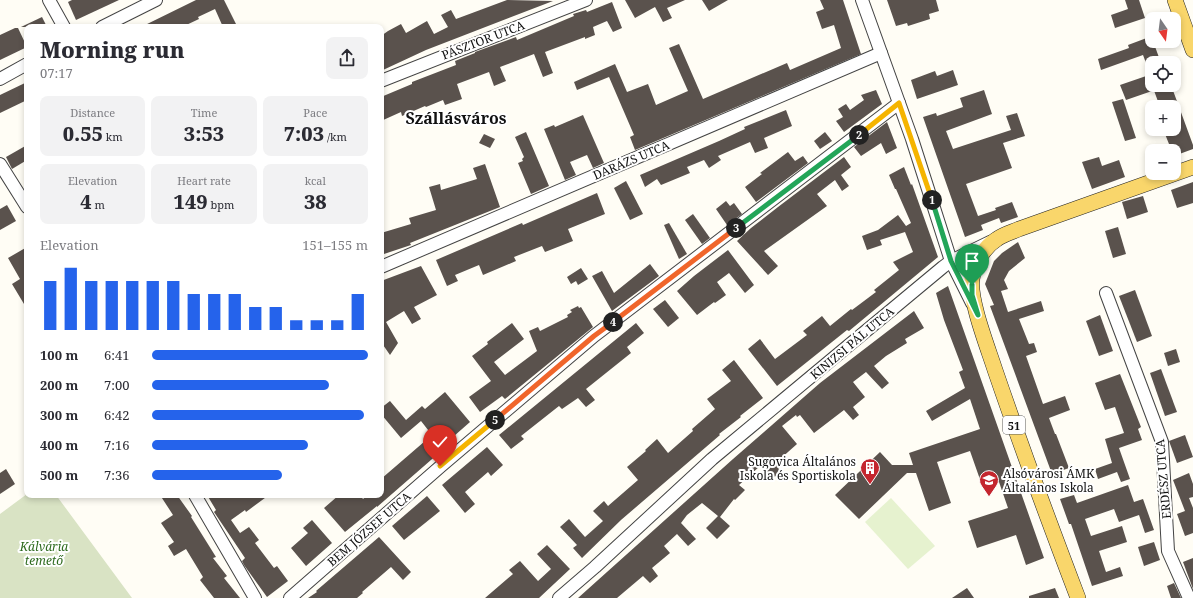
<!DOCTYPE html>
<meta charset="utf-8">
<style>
body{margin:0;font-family:"Noto Serif",serif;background:#f2f2f3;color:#2b2b33;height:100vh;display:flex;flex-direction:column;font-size:15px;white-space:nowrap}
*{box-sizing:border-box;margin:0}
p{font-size:13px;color:#7c7c81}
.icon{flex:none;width:22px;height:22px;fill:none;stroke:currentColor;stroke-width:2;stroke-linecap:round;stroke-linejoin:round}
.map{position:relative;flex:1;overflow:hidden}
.panel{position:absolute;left:24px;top:24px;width:360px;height:474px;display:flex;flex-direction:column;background:#fff;border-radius:8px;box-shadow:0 2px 6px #0003}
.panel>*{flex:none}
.needle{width:26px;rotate:166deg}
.controls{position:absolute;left:1145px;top:12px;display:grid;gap:8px}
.controls a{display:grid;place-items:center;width:36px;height:36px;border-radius:8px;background:#fff;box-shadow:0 2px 6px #0003;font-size:20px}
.pin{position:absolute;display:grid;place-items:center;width:34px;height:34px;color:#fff;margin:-41px -17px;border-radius:50% 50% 50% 0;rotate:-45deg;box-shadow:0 0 4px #0007}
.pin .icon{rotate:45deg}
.km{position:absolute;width:20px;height:20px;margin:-10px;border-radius:50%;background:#222;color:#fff;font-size:11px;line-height:20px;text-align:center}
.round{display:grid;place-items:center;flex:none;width:42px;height:42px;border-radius:8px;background:#f2f2f3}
.overview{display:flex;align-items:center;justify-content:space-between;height:68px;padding:0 16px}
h1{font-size:22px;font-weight:800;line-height:30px}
.figures{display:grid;grid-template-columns:repeat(3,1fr);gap:6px;height:68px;padding:4px 16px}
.figures div{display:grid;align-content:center;border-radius:8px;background:#f2f2f3;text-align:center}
.figures b{font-size:20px;font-weight:800}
.figures small{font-size:11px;font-weight:400}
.figures p{font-size:11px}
.chart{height:112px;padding:8px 16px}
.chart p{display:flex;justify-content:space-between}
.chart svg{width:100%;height:72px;margin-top:4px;stroke:#2563eb;stroke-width:6}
ul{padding:0 16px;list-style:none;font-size:13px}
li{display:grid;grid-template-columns:64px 48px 1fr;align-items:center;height:30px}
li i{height:10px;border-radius:5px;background:#2563eb}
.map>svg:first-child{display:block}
.cemetery{fill:#d9e3c4}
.pitch{fill:#e6f2cf}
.building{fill:#5a524d}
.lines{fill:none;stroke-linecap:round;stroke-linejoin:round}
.minor-casing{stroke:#444;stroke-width:14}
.major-casing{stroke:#222;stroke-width:16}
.minor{stroke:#fff;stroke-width:12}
.major{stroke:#f9d66b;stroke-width:15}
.split-1-casing{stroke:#fff;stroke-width:8}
.split-2-casing{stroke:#fff;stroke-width:8}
.split-3-casing{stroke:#fff;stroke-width:8}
.split-4-casing{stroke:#fff;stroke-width:8}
.split-5-casing{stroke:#fff;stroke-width:8}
.split-6-casing{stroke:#fff;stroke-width:8}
.split-1{stroke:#22a559;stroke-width:5}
.split-2{stroke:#f5b400;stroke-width:5}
.split-3{stroke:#22a559;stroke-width:5}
.split-4{stroke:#f0652b;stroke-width:5}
.split-5{stroke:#f0652b;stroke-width:5}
.split-6{stroke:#f5b400;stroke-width:5}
.labels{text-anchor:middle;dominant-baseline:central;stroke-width:4;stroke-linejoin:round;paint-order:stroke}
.shield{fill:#fff;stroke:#585858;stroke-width:1}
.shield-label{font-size:11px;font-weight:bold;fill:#111}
.street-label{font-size:12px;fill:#111;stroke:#fff}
.poi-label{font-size:12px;fill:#111;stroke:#fff;text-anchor:end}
.park-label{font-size:12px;font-style:italic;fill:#2f6b1f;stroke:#fff}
.district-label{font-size:16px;font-weight:bold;fill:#111;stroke:#fff}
</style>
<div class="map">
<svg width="1193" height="598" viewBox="0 0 1193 598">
<rect width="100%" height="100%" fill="#fffdf5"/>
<!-- cemetery -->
<path class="cemetery" d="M27,494V495H56L132,598H0V514Z"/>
<!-- pitch -->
<path class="pitch" d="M891,498L935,546L908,569L865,522Z"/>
<!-- building -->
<g class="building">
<path d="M72,0H119L76,20L68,2Z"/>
<path d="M196,0H224L236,24L230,27H223L215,9L198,17L199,19L182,27H141Z"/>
<path d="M507,0L553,1L426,50L383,70L381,64V36L388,31L401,24L406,33L427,21L434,34L448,27L441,15L451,10L456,19Z"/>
<path d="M625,0H685L667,8L672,18L663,22L655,7L635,18Z"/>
<path d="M702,0H728L709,11Z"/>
<path d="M820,0H843L861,54L635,150L630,137L634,135L609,77L577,90L574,82L615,64L627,92L648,84L656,105L688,91L669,48L679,44L703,99L787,63L790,70L841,48L834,25L822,29L816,12L824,9Z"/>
<path d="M887,0H936L939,11L929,14L930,19L908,26L907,23L896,26Z"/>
<path d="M1125,0H1139L1145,18L1115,28L1111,15L1128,9Z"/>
<path d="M612,2L622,28L613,32L607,21L593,27L595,35L585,39V37L545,52L553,73L543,77L534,54L500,67L506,81L494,86L489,72L457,84L462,99L445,105L443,100L426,107L425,106L402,116L401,112L381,121V97L412,84V82L456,65L455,61L475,53V52L516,37L517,40L574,16L573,14L586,10L587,12Z"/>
<path d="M42,17L47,27H21Z"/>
<path d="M15,28H18L27,47L0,60V35Z"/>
<path d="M1152,36V41H1153L1161,63H1146L1143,55L1101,70L1098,59L1129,48L1128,45Z"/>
<path d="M953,70L958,85L917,99L911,80L935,71L937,76Z"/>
<path d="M1152,74V85H1171L1193,145V149L1174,156V151H1152V150L1169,144L1163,129H1174V107H1160L1152,85V91L1126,100L1120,85Z"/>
<path d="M27,82V100L0,113V95Z"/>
<path d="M876,90L882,104L844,132L836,121L843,117L838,109L846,104L850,110L864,100L861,95Z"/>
<path d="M984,90L992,114L946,131L953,149L1011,130L1006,116L1017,113L1025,136L1003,143L1012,168L966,184L978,216L996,210L995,208L1012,202L1018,217L1001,223L999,218L981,225L983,230L965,237L923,117L936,113L937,116L963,107L960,98Z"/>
<path d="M1123,99L1136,138L1125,141L1112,102Z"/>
<path d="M786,110L792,126L764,138L768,148L755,153L750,142L718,156L721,160L709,168L704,160L687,167L690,173L661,185L657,179L645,187L640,175L719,141L745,129L744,127Z"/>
<path d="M583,115L604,163L593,168L587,155L570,162L576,175L565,180L544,129L554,125L555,127Z"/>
<path d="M887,122L897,148L886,154L881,143L861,156L854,147Z"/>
<path d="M526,132L549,186L531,194L518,163L523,161L522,159L524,157L515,137Z"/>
<path d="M825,132L832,141L820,149L814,141Z"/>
<path d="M484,134L495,139L490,148L479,143Z"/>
<path d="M27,145V160L12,169L6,157Z"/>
<path d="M788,152L795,161L803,156L808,163L756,202L745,187L762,174L760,173Z"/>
<path d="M844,157L851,167L841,175L849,186L842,191L835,180L817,194L827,206L764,251L778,266L768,275L737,241L751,228L778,207Z"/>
<path d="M1099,157L1102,166L1119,160L1125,177L1092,189L1082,162Z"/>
<path d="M485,164L500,207L410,243L411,245L381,255V233L411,224L409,218L436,210L429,187L440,184L441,190L477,179L473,168Z"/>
<path d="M904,167L911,185L912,184L938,257L861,321L849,331L847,330L777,386L748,349L760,339L775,359L807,335L803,331L822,316L830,326L851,309L852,310L876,292L874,290L899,270L893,262L913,252L905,232L880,240L882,245L867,250L862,236L878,230L898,215L906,226L911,223L896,189H895L889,175Z"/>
<path d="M626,181L643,214L630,220L614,188Z"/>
<path d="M1193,182V203L1177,208L1171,190Z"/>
<path d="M597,193L605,214L568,229L573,241L545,252L542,246L514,257L516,261L483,275L479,265L455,275L458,281L447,286L436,260L522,223L523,225Z"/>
<path d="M1143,196L1148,212L1127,219L1122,202Z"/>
<path d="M726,201L730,206L734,203L742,214L727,225L716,209Z"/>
<path d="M7,205L16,221L0,230V209Z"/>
<path d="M693,214L710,238L702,244L685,220Z"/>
<path d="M669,223L687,254L679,259L664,225Z"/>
<path d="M1118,227L1126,254L1113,258L1105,231Z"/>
<path d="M1018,242L1025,258L1009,271L1004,280L1008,289L1001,291L1008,312L1041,301L1044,311L1019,319L1029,344L1034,343L1037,352L1026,356L1043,404L1065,396L1070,410L1049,418L1055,434H1056L1069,468L1052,474L990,306L994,305L985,284L994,261L1002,253Z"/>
<path d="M27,247V309L12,284L20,279L8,258Z"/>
<path d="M728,250L754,285L745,293L729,273L717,282L726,295L715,303L714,302L697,315L677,291L694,276Z"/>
<path d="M650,264L659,276L612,311L592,276L602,271L614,293Z"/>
<path d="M421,266L437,295L414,307L421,319L412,324L404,311L386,322L398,343L390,355L381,342V281Z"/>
<path d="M581,268L588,279L578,285L576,281L571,284L567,277Z"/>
<path d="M948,286L1044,558L1026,565L1016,535L977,548L968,521L1008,508L999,482L983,488L970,451L937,462L951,503L929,511L916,473H907L859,519L835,495L880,452L892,465H913L909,453L980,429L970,399L932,421L926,411L965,388L959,372L963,370L944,320L936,293Z"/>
<path d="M1135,290L1152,336L1137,342L1119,296Z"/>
<path d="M665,300L679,318L668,327L653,309Z"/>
<path d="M578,306L579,308L581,307L593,327L505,399L502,396L480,412L469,397L491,381L472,356L488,344L487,342L512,323L524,339L494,362L505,375L537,351L529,331L538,327L540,331L568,317L567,315L572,312L570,310Z"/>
<path d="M914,311L924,328L905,339L907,343L886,356L874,366L889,383L882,389L866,372L853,382L865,397L853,407L859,415L853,420L844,410L814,433L800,415L797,417L796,415L782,426L797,444L779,460L782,463L778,467L779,470L777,476L771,477L760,466L739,485L745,490L735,500L734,499L720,517L730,526L717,539L706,528L718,516L702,503L687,515L681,523L696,539L688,546L677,534L664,546L670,553L652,568L658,576L650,583L643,576L617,598H578L733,459L820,383Z"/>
<path d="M1100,315L1113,351L1099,356L1086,321Z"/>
<path d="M636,323L644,333L627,347L631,353L586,389L595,400L586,407L578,398L562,409L559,406L521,436L524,439L511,449L499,435Z"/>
<path d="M1176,349L1180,362L1168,366L1164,353Z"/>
<path d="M734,360L763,398L740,416L741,417L719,434L720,435L621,520L582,558L573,548L577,545L560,527L569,519L585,537L603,521L593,511L604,501L608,506L638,480L627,467L646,451L645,450L657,439L668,453L693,431L692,429L715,409L707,399L731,381L722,370Z"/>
<path d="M1161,369L1177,412L1165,416L1150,373Z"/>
<path d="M1120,374L1141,427L1138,429L1142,440L1119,448L1130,479L1121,482L1117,472L1098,479L1095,469L1112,463L1105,439L1124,433L1115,407L1105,410L1095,383Z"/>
<path d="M445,392L470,422L437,451L439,453L377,507V506L345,532L324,508L339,495H360L363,499L368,495H381V479L432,435L421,421L401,438L381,414V408L390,401L406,420L422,406L425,409Z"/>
<path d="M1185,435L1193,457L1177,463L1169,441Z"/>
<path d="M487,447L503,465L491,476L488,472L465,492L475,504L465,513L442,485Z"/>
<path d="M6,469L15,484L0,494V473Z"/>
<path d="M1189,473L1193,484V497L1189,498L1193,508V533L1185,536L1177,514L1185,511L1173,480Z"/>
<path d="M1128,485L1134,502L1143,499L1154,530L1145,533L1139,515L1119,522L1114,509L1085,519L1091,536L1122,526L1127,542L1099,551L1106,572L1120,567L1123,576L1092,586L1071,524H1069L1060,499L1074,495L1077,503Z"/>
<path d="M160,495H177L192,516L191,517L216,557L213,558L227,576L224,578L240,598H214L200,580L203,577L186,549L174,556L168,546L174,542L161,523L173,515Z"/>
<path d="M207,495H269L246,512L245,510L231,520L240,533L249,527L259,540L255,543L274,568L277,566L288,581L267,597L244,565L242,561L245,558L214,512L216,510Z"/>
<path d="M427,496L440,511L404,540L392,526Z"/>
<path d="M312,520L332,543L306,566L291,548L308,533L303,528Z"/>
<path d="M379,537L411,572L403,580L391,567L362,592L363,593L357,598H308L317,592L316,591Z"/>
<path d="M1154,542L1160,560L1144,566L1138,547Z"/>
<path d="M547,545L570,569L539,598H485L513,574L509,570L520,561L538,581L551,569L537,554Z"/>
<path d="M1193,558V589L1183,562Z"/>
<path d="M1174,583L1181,598H1171L1167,586Z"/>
<path d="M967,588L974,598H952Z"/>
<path d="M1055,588L1059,598H1029V596Z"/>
</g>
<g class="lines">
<!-- minor casing -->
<g class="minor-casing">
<g id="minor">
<path d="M49,0L64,27"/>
<path d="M862,0L912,139L951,261L972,303"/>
<path d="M102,27L156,0"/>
<path d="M0,79L27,64"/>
<path d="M381,81L586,0"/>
<path d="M0,164L27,207"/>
<path d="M381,267L881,53"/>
<path d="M1106,293L1162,442L1168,551L1189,598"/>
<path d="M195,495L255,598"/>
<path d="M290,598L441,466L594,336L899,103"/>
<path d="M559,598L595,567L712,459L943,267L951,261L990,242"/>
</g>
</g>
<!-- major casing -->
<g class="major-casing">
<g id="major">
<path d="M1175,0L1193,50"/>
<path d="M1078,598C1049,522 1021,446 995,370C988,348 969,300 972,279C974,264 984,247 997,239C1004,234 1012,232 1019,229L1193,167"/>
</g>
</g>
<!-- minor -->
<use href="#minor" class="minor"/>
<!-- major -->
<use href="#major" class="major"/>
</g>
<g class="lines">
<!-- split-1 casing -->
<g class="split-1-casing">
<path id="split-1" d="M932,200L951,261L978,315L972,295V285"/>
</g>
<!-- split-2 casing -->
<g class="split-2-casing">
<path id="split-2" d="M859,135L899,103L932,200"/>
</g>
<!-- split-3 casing -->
<g class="split-3-casing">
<path id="split-3" d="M736,228L859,135"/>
</g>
<!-- split-4 casing -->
<g class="split-4-casing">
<path id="split-4" d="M613,322L736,228"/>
</g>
<!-- split-5 casing -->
<g class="split-5-casing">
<path id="split-5" d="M495,420L594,336L613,322"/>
</g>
<!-- split-6 casing -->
<g class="split-6-casing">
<path id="split-6" d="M440,466L495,420"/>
</g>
<!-- split-1 -->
<use href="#split-1" class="split-1"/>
<!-- split-2 -->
<use href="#split-2" class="split-2"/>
<!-- split-3 -->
<use href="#split-3" class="split-3"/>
<!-- split-4 -->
<use href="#split-4" class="split-4"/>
<!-- split-5 -->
<use href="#split-5" class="split-5"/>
<!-- split-6 -->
<use href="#split-6" class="split-6"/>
</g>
<!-- icons -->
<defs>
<g id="building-pin" transform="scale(1)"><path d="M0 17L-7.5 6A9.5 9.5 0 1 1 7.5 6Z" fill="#c4262e" stroke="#fff"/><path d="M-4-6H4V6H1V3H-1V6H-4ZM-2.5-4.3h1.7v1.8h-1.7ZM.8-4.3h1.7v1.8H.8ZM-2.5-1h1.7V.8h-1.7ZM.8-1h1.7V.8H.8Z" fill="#fff"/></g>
<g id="school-pin" transform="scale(1)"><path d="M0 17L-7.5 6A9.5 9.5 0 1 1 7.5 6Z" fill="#c4262e" stroke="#fff"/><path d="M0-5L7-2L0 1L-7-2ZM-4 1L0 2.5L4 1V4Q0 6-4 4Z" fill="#fff"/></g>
</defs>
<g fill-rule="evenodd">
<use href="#building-pin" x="870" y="468"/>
<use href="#school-pin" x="989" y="480"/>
</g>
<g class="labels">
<!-- shield labels -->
<rect class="shield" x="1003" y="416" width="22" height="18" rx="3"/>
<g class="shield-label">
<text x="1014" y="425">51</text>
</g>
<!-- street labels -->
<g class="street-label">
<text transform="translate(483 40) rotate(-21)">PÁSZTOR UTCA</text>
<text transform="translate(631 160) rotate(-23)">DARÁZS UTCA</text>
<text transform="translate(852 343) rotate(-40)">KINIZSI PÁL UTCA</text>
<text transform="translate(1163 479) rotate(-95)">ERDÉSZ UTCA</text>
<text transform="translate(369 529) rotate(-41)">BEM JÓZSEF UTCA</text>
</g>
<!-- poi labels -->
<g class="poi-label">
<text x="856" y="461">Sugovica Általános<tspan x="856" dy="14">Iskola és Sportiskola</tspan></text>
<text x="1003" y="473" text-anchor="start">Alsóvárosi ÁMK<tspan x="1003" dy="14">Általános Iskola</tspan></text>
</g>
<!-- park labels -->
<g class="park-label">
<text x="44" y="546">Kálvária<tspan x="44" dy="14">temető</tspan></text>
</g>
<!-- district labels -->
<g class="district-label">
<text x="456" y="118">Szállásváros</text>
</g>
</g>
</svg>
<div class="controls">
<a><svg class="needle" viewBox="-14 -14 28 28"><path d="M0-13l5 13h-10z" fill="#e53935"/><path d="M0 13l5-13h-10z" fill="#7c7c81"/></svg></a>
<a><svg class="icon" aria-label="locate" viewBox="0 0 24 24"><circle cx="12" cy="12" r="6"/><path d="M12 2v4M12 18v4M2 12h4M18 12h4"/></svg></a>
<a>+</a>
<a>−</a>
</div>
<div class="pin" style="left:972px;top:285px;background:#1e9e55"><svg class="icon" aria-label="arrive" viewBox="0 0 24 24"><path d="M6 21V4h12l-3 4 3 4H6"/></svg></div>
<div class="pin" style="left:440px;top:466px;background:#d93025"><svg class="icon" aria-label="check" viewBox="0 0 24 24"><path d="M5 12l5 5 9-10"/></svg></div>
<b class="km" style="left:932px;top:200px">1</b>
<b class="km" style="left:859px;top:135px">2</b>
<b class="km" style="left:736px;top:228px">3</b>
<b class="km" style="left:613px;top:322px">4</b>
<b class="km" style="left:495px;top:420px">5</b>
<section class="panel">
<div class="overview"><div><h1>Morning run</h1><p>07:17</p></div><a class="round"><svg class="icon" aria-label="share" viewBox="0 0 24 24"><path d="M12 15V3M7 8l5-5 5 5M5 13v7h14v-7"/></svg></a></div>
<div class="figures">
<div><p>Distance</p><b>0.55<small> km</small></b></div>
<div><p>Time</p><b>3:53</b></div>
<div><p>Pace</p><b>7:03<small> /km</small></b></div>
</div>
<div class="figures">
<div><p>Elevation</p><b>4<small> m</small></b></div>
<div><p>Heart rate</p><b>149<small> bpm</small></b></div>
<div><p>kcal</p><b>38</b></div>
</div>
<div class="chart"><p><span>Elevation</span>151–155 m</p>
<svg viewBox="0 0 160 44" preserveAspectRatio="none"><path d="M5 44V14M15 44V6M25 44V14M35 44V14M45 44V14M55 44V14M65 44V14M75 44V22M85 44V22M95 44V22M105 44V30M115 44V30M125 44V38M135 44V38M145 44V38M155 44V22"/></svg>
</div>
<ul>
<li><b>100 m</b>6:41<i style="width:100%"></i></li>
<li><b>200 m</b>7:00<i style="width:82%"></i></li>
<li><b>300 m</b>6:42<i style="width:98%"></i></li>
<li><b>400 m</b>7:16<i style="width:72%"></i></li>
<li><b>500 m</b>7:36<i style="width:60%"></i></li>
</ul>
</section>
</div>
